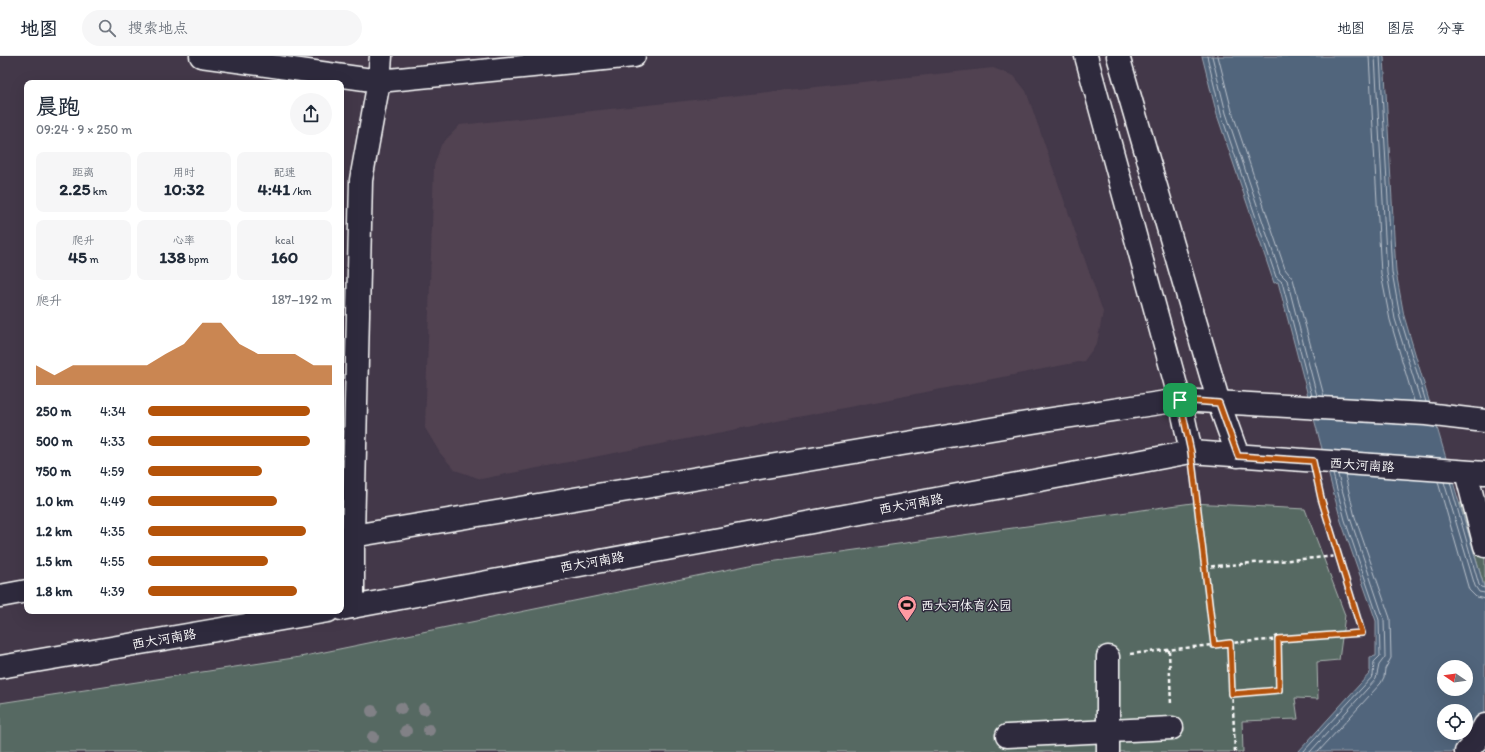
<!DOCTYPE html>
<html lang="zh">
<meta charset="utf-8">
<style>
body{margin:0;font-family:Itim,"LXGW WenKai TC",sans-serif;background:#f6f6f7;color:#1f2937;height:100vh;display:flex;flex-direction:column;font-size:15px;white-space:nowrap}
*{box-sizing:border-box;margin:0}
p{font-size:13px;color:#747a83}
.icon{flex:none;width:22px;height:22px;fill:none;stroke:currentColor;stroke-width:2;stroke-linecap:round;stroke-linejoin:round}
.map{position:relative;flex:1;overflow:hidden}
.details{position:absolute;left:24px;top:24px;width:320px;height:534px;display:flex;flex-direction:column;background:#fff;border-radius:8px;box-shadow:0 4px 16px #0002}
.details>*{flex:none}
.needle{width:26px;rotate:283deg}
.fabs{position:absolute;left:1437px;top:604px;display:grid;gap:8px}
.fabs a{display:grid;place-items:center;width:36px;height:36px;border-radius:50%;background:#fff;box-shadow:0 4px 16px #0002;font-size:20px}
.pin{position:absolute;display:grid;place-items:center;width:34px;height:34px;color:#fff;margin:-17px;border-radius:8px;box-shadow:0 2px 6px #0006}
.round{display:grid;place-items:center;flex:none;width:42px;height:42px;border-radius:21px;background:#f6f6f7}
.summary{display:flex;align-items:center;justify-content:space-between;height:68px;padding:0 12px}
h1{font-size:22px;font-weight:700;line-height:30px}
.stats{display:grid;grid-template-columns:repeat(3,1fr);gap:6px;height:68px;padding:4px 12px}
.stats div{display:grid;align-content:center;border-radius:8px;background:#f6f6f7;text-align:center}
.stats b{font-size:17px;font-weight:700}
.stats small{font-size:11px;font-weight:400}
.stats p{font-size:11px}
.chart{height:112px;padding:8px 12px}
.chart p{display:flex;justify-content:space-between}
.chart svg{width:100%;height:72px;margin-top:4px;fill:#b45309;opacity:.7}
ul{padding:0 12px;list-style:none;font-size:13px}
li{display:grid;grid-template-columns:64px 48px 1fr;align-items:center;height:30px}
li i{height:10px;border-radius:5px;background:#b45309}
header{display:flex;align-items:center;gap:24px;box-sizing:border-box;height:56px;padding:0 20px;background:#fff;border-bottom:1px solid #e0e1e3}
header strong{font-size:19px}
nav{display:flex;gap:22px;margin-inline-start:auto;font-size:14px}
.search{width:280px;height:36px;background:#f6f6f7;display:flex;align-items:center;gap:10px;box-sizing:border-box;padding:0 14px;border-radius:22px;color:#747a83;font-size:15px}
.map>svg:first-child{display:block}
.built{fill:#514251}
.green{fill:#566962;stroke:#aab4b0}
.water{fill:#51657c;stroke:#97a3b0;fill-rule:evenodd}
.lines{fill:none;stroke-linecap:round;stroke-linejoin:round}
.shore{stroke:#b9c1cb;stroke-width:1}
.street-casing{stroke:#fff;stroke-width:25}
.secondary-casing{stroke:#fff;stroke-width:25}
.path{stroke:#fff;stroke-width:2.5;stroke-dasharray:4 3;stroke-linecap:butt}
.street{stroke:#2f2a3d;stroke-width:22}
.secondary{stroke:#2f2a3d;stroke-width:22}
.tree{fill:#818186}
.route-casing{stroke:#fff;stroke-width:8}
.route{stroke:#b45309;stroke-width:5}
.labels{text-anchor:middle;dominant-baseline:central;stroke-width:3;stroke-linejoin:round;paint-order:stroke}
.street-label{font-size:13px;fill:#fff;stroke:#2f2a3d}
.poi-label{font-size:13px;fill:#fff;stroke:#2f2a3d;text-anchor:start}
</style>
<header>
<strong>地图</strong>
<div class="search"><svg class="icon" aria-label="search" viewBox="0 0 24 24"><circle cx="10" cy="10" r="6"/><path d="M15 15l6 6"/></svg>搜索地点</div>
<nav><a>地图</a><a>图层</a><a>分享</a></nav>
</header>
<div class="map">
<svg width="1485" height="696" viewBox="0 0 1485 696">
<rect width="100%" height="100%" fill="#433849"/>
<filter id="ink" filterUnits="userSpaceOnUse"><feTurbulence type="fractalNoise" baseFrequency=".025" numOctaves="2"/><feDisplacementMap in="SourceGraphic" scale="8" xChannelSelector="R" yChannelSelector="G"/><feConvolveMatrix kernelMatrix="1 2 1 2 8 2 1 2 1" color-interpolation-filters="sRGB"/></filter>
<g filter="url(#ink)">
<!-- built -->
<path class="built" d="M993,12L1014,20L1026,35L1103,256L1097,287L1084,305L481,423L455,414L440,397L425,372L434,110L441,89L460,69Z"/>
<!-- green -->
<g class="green">
<path d="M1192,447L1305,453L1345,559L1339,604L1317,606L1318,643L1295,642L1298,663L1242,665L1243,696H0V647L300,601L755,508Z"/>
<path d="M1460,447H1485V534Z"/>
</g>
<!-- water -->
<path class="water" d="M1202,0H1384L1396,216L1404,260L1485,534V657L1483,663L1462,696H1298L1370,617V601L1376,600V565L1341,465L1278,226L1274,227L1217,59ZM1444,611H1466V633H1444ZM1444,655H1466V677H1444Z"/>
<g class="lines">
<!-- shore -->
<g class="shore">
<path d="M1207,0L1221,58L1276,221L1282,226L1312,340"/>
<path d="M1212,0L1226,57L1280,217L1287,224L1317,340"/>
<path d="M1218,0L1232,55L1285,213L1293,223L1324,340"/>
<path d="M1369,0L1381,218L1390,264L1414,345"/>
<path d="M1375,0L1387,217L1395,263L1421,346"/>
<path d="M1380,0L1392,216L1400,261L1426,346"/>
<path d="M1438,426L1469,534L1476,541L1485,543"/>
<path d="M1444,426L1475,530L1479,536L1485,537"/>
<path d="M1450,426L1479,529L1481,531L1485,532"/>
<path d="M1303,696L1373,620L1374,606L1380,600L1379,564L1345,464L1333,418"/>
<path d="M1310,696L1376,623L1379,609L1385,601L1384,563L1350,462L1338,419"/>
<path d="M1318,696L1381,627L1384,621L1385,613L1391,602L1390,562L1355,461L1345,419"/>
</g>
<!-- street casing -->
<g class="street-casing">
<g id="street">
<path d="M1466,416L1485,490"/>
<path d="M353,551V480L361,124L379,25L381,0"/>
<path d="M1108,601V696"/>
<path d="M1007,680L1172,672"/>
<path d="M1466,696L1476,685L1485,669"/>
</g>
</g>
<!-- secondary casing -->
<g class="secondary-casing">
<g id="secondary">
<path d="M201,0L379,25L634,0"/>
<path d="M1086,0L1180,344L1191,396"/>
<path d="M1118,0L1219,347L1238,400"/>
<path d="M341,482L1045,364L1180,344L1426,358L1485,365"/>
<path d="M0,540L27,535"/>
<path d="M341,553L1191,396L1485,417"/>
<path d="M0,611L328,555"/>
</g>
</g>
<!-- path -->
<g class="path">
<path d="M1193,418L1214,589"/>
<path d="M1204,511L1339,500"/>
<path d="M1230,587L1235,696"/>
<path d="M1169,594L1171,650"/>
<path d="M1130,598L1230,587L1362,577L1318,426"/>
<path d="M1232,638L1279,634L1278,583"/>
</g>
<!-- street -->
<use href="#street" class="street"/>
<!-- secondary -->
<use href="#secondary" class="secondary"/>
</g>
<!-- trees -->
<g class="tree">
<circle cx="401" cy="652" r="6"/>
<circle cx="424" cy="653" r="6"/>
<circle cx="372" cy="655" r="6"/>
<circle cx="429" cy="674" r="6"/>
<circle cx="406" cy="675" r="6"/>
<circle cx="373" cy="681" r="6"/>
</g>
</g>
<g class="lines" filter="url(#ink)">
<!-- route casing -->
<g class="route-casing">
<path id="route" d="M1180,344L1219,347L1238,400L1313,405L1321,442L1362,577L1278,583L1279,634L1232,638L1230,587L1214,589L1191,396Z"/>
</g>
<!-- route -->
<use href="#route" class="route"/>
</g>
<!-- icons -->
<defs>
<g id="stadium-pin" transform="scale(1)"><path d="M0 17L-7.5 6A9.5 9.5 0 1 1 7.5 6Z" fill="#ff9aa2" stroke="#2f2a3d"/><path d="M0-5a6.5 5 0 1 0 0 10a6.5 5 0 1 0 0-10ZM-3.5-1.8h7v3.6h-7Z" fill="#111"/></g>
</defs>
<g fill-rule="evenodd">
<use href="#stadium-pin" x="907" y="549"/>
</g>
<g class="labels">
<!-- street labels -->
<g class="street-label">
<text transform="translate(1362 409) rotate(4)">西大河南路</text>
<text transform="translate(911 448) rotate(-10)">西大河南路</text>
<text transform="translate(592 506) rotate(-10)">西大河南路</text>
<text transform="translate(164 583) rotate(-10)">西大河南路</text>
</g>
<!-- poi labels -->
<g class="poi-label">
<text x="921" y="549">西大河体育公园</text>
</g>
</g>
</svg>
<div class="fabs">
<a><svg class="needle" viewBox="-14 -14 28 28"><path d="M0-13l5 13h-10z" fill="#e53935"/><path d="M0 13l5-13h-10z" fill="#747a83"/></svg></a>
<a><svg class="icon" aria-label="locate" viewBox="0 0 24 24"><circle cx="12" cy="12" r="6"/><path d="M12 2v4M12 18v4M2 12h4M18 12h4"/></svg></a>
</div>
<div class="pin" style="left:1180px;top:344px;background:#1e9e55"><svg class="icon" aria-label="arrive" viewBox="0 0 24 24"><path d="M6 21V4h12l-3 4 3 4H6"/></svg></div>
<section class="details">
<div class="summary"><div><h1>晨跑</h1><p>09:24 · 9 × 250 m</p></div><a class="round"><svg class="icon" aria-label="share" viewBox="0 0 24 24"><path d="M12 15V3M7 8l5-5 5 5M5 13v7h14v-7"/></svg></a></div>
<div class="stats">
<div><p>距离</p><b>2.25<small> km</small></b></div>
<div><p>用时</p><b>10:32</b></div>
<div><p>配速</p><b>4:41<small> /km</small></b></div>
</div>
<div class="stats">
<div><p>爬升</p><b>45<small> m</small></b></div>
<div><p>心率</p><b>138<small> bpm</small></b></div>
<div><p>kcal</p><b>160</b></div>
</div>
<div class="chart"><p><span>爬升</span>187–192 m</p>
<svg viewBox="0 0 160 44" preserveAspectRatio="none"><path d="M0 44V32L10 38L20 32L30 32L40 32L50 32L60 32L70 25L80 19L90 6L100 6L110 19L120 25L130 25L140 25L150 32L160 32V44z"/></svg>
</div>
<ul>
<li><b>250 m</b>4:34<i style="width:88%"></i></li>
<li><b>500 m</b>4:33<i style="width:88%"></i></li>
<li><b>750 m</b>4:59<i style="width:62%"></i></li>
<li><b>1.0 km</b>4:49<i style="width:70%"></i></li>
<li><b>1.2 km</b>4:35<i style="width:86%"></i></li>
<li><b>1.5 km</b>4:55<i style="width:65%"></i></li>
<li><b>1.8 km</b>4:39<i style="width:81%"></i></li>
</ul>
</section>
</div>
